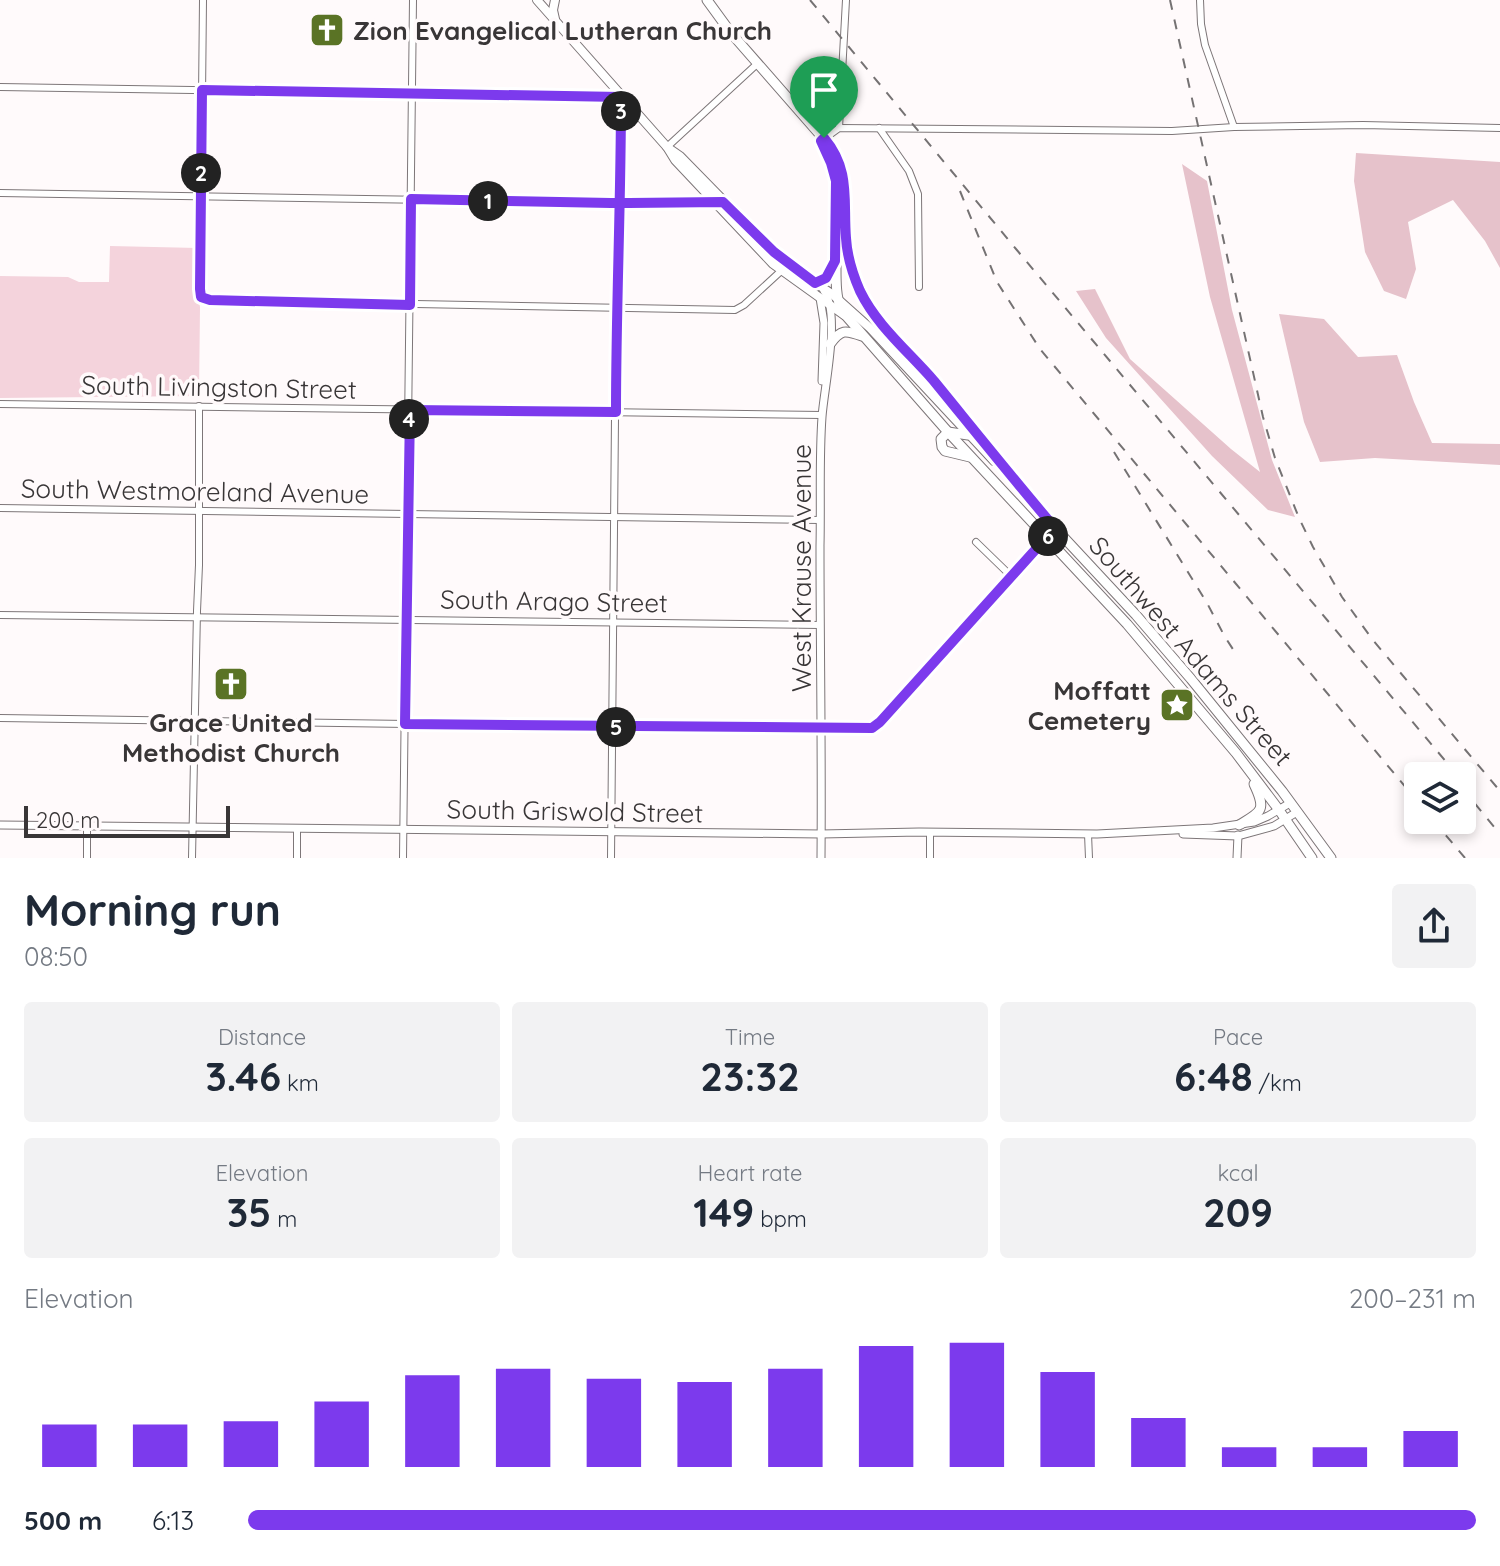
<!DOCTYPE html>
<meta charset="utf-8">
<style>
body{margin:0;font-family:Quicksand,sans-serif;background:#f2f2f3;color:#1f2937;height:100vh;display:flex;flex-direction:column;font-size:30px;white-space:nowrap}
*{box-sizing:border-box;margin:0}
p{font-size:26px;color:#747a83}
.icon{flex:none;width:44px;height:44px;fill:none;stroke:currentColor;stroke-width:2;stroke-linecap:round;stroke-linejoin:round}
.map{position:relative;height:858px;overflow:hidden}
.side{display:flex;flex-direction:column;background:#fff;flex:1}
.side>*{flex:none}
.fabs{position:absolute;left:1404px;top:762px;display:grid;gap:16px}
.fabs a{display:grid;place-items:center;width:72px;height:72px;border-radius:8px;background:#fff;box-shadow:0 4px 12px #0003;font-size:40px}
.scale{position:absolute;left:24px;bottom:20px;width:206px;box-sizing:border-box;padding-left:8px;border:4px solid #393637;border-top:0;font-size:22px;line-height:28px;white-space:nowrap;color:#393637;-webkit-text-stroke:6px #fffafb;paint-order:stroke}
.pin{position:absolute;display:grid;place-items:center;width:68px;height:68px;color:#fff;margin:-82px -34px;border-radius:50% 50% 50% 0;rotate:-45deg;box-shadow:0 0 8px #0007}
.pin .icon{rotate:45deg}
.km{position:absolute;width:40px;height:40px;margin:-20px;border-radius:50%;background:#222;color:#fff;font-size:22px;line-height:40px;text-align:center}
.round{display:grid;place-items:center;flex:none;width:84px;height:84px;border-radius:8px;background:#f2f2f3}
.summary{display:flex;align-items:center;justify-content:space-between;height:136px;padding:0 24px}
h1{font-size:44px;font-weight:700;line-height:60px}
.figures{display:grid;grid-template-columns:repeat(3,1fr);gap:12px;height:136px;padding:8px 24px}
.figures div{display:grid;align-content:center;border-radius:8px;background:#f2f2f3;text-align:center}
.figures b{font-size:40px;font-weight:700}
.figures small{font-size:22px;font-weight:400}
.figures p{font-size:22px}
.chart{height:224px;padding:16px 24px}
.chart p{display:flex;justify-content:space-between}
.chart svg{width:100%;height:144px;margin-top:8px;stroke:#7c3aed;stroke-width:6}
ul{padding:0 24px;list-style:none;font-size:26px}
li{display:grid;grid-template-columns:128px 96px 1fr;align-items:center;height:60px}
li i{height:20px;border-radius:10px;background:#7c3aed}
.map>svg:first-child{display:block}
.green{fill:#f4d3dc}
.forest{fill:#e6c2cb}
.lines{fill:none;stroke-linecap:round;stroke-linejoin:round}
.minor-casing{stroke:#7d7678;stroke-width:8}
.tertiary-casing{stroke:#7d7678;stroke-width:9}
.secondary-casing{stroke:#7d7678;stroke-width:10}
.primary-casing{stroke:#7d7678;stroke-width:11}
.minor{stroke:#fff;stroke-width:6}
.tertiary{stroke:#fff;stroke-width:7}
.secondary{stroke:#fff;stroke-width:8}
.primary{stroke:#fff;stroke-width:9}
.rail{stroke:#757273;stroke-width:2;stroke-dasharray:10 10;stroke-linecap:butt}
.route-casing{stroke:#fff;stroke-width:16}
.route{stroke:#7c3aed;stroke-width:10}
.labels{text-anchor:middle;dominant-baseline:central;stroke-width:7;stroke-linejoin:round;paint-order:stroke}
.poi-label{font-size:26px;font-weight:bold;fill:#393637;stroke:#fffafb;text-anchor:start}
.street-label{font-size:26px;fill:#393637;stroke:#fffafb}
</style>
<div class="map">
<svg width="1500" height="858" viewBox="0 0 1500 858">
<rect width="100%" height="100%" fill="#fffafb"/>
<!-- green -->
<path class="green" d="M110,246L198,248V296L200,307L199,396L0,398V276L68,277L79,282H109Z"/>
<!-- forest -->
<g class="forest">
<path d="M1356,153L1500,162V268L1485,241L1453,200L1408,222L1416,269L1406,299L1384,291L1365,252L1354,181Z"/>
<path d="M1182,164L1207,181L1232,310L1272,460L1295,517L1268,510L1212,456L1106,338L1076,291L1095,289L1130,359L1231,449L1260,472L1210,297Z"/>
<path d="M1279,314L1324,319L1358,357L1397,355L1414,402L1432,443L1500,444V465L1375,458L1320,462L1304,422Z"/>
</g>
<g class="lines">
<!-- minor casing -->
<g class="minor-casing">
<g id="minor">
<path d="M203,0L200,289V294L204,300L735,310L744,305L781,271"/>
<path d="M1200,0L1201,24L1205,45L1234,127"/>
<path d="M0,87L621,97L616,308L611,858"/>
<path d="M839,128L846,0"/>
<path d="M879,128L909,171L918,194L919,287"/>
<path d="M821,141L839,128L1172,131L1234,127L1363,125L1500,128"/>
<path d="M667,147L757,64"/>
<path d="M0,193L611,203L716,202"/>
<path d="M0,404L822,415"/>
<path d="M0,508L820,520"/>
<path d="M976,542L1011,576"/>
<path d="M0,615L820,625"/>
<path d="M0,718L612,727L871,728L880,722L1055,528"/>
<path d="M1088,834L1089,858"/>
<path d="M87,858V826"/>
<path d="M192,858L197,611L199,565V406"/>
<path d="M297,858V828"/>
<path d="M403,858L413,0"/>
<path d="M930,858V832"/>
</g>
</g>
<!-- tertiary casing -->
<g class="tertiary-casing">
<g id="tertiary">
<path d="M820,298L824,323L822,381"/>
<path d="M0,825L821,834L919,832L1097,834L1213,828L1254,822L1268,816L1290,803"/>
<path d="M1183,834L1238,836L1274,826L1297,812"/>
<path d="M821,858C822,754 820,650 820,546C821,503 819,459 822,417C824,387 841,314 824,291"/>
<path d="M1237,858L1238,835"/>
</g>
</g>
<!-- secondary casing -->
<g class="secondary-casing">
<g id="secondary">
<path d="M537,0L667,147L675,160L773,264L844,315"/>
<path d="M555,19L553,10L555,0"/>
<path d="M667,147L680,156L774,252L787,264L832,294L870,328L994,461"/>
</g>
</g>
<!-- primary casing -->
<g class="primary-casing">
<g id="primary">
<path d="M707,0L731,33L836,153L844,180L846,235L851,265L861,292L878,319L931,379L1055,528L1136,615L1191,679L1282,791L1331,858"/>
<path d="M820,140C844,184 835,220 836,268C836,282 836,297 841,310L948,432L1127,624L1236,753L1279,810L1312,858"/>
<path d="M815,283L826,278L834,264"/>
<path d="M830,344C841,329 845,330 862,336"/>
<path d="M968,435L948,432L941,439L942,447L945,451L970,457"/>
<path d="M1239,825C1261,812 1267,811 1254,784"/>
</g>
</g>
<!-- minor -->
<use href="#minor" class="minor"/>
<!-- tertiary -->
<use href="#tertiary" class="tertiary"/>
<!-- secondary -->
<use href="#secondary" class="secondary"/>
<!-- primary -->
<use href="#primary" class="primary"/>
<!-- rail -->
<g class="rail">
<path d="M810,0L1016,249L1458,776"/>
<path d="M1170,0L1263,417L1275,458L1299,518L1313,547L1342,597L1372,639L1500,791"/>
<path d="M960,191L997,282L1040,349L1418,802"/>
<path d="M1114,452L1207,603L1225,637L1238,657"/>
<path d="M1462,788L1500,834"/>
<path d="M1433,820L1465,858"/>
</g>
</g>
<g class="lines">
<!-- route casing -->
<g class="route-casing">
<path id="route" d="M824,138L821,141L831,163L836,181L835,261L826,278L815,283L774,252L723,202L629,203H611L411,199L410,305L210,300L201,297L200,289L202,90L621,97C621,202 616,307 616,412L410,410L405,724L872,728L880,722L1055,528C1014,480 974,430 934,381C909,352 877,326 860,291C853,275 847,255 846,238C843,200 851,170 824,138"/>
</g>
<!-- route -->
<use href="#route" class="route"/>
</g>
<!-- icons -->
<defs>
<g id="church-square" transform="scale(1.8)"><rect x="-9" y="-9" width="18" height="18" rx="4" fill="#5a7325" stroke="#fffafb"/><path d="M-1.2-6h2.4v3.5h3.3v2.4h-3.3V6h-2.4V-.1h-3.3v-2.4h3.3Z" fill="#fff"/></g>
<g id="sight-square" transform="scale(1.8)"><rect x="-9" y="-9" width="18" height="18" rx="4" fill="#5a7325" stroke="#fffafb"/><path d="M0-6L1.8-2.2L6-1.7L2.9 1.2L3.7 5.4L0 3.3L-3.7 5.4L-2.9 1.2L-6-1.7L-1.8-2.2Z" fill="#fff"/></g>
</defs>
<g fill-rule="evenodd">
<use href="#church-square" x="327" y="30"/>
<use href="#church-square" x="231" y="684"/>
<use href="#sight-square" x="1177" y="705"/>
</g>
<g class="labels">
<!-- poi labels -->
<g class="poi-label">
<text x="353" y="30">Zion Evangelical Lutheran Church</text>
<text x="1151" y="690" text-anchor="end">Moffatt<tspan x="1151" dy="30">Cemetery</tspan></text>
<text x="231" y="722" text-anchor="middle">Grace United<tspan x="231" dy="30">Methodist Church</tspan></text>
</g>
<!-- street labels -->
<g class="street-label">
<text transform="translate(219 387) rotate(1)">South Livingston Street</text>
<text transform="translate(195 491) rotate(1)">South Westmoreland Avenue</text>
<text transform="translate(801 568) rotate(-90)">West Krause Avenue</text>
<text transform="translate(554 601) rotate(1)">South Arago Street</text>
<text transform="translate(1191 651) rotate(49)">Southwest Adams Street</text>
<text transform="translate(575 811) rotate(1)">South Griswold Street</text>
</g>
</g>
</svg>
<div class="fabs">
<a><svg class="icon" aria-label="layers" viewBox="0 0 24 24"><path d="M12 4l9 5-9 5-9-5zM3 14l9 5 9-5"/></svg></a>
</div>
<div class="scale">200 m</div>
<div class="pin" style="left:824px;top:138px;background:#1e9e55"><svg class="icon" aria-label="arrive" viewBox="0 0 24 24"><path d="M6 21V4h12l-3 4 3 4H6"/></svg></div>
<b class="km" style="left:488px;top:201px">1</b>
<b class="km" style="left:201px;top:173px">2</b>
<b class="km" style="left:621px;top:111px">3</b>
<b class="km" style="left:409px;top:419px">4</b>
<b class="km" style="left:616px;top:727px">5</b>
<b class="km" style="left:1048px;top:536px">6</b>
</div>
<section class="side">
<div class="summary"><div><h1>Morning run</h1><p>08:50</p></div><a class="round"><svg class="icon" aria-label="share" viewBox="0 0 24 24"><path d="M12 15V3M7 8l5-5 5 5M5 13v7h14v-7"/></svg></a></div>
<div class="figures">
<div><p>Distance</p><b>3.46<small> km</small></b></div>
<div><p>Time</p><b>23:32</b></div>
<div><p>Pace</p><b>6:48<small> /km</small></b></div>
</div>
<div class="figures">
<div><p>Elevation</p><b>35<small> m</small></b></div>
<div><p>Heart rate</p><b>149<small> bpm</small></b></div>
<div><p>kcal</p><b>209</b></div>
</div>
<div class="chart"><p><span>Elevation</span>200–231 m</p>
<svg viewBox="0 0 160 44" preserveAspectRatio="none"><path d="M5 44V31M15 44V31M25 44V30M35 44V24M45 44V16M55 44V14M65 44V17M75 44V18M85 44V14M95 44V7M105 44V6M115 44V15M125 44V29M135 44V38M145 44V38M155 44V33"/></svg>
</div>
<ul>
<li><b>500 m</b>6:13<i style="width:100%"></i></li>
</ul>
</section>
